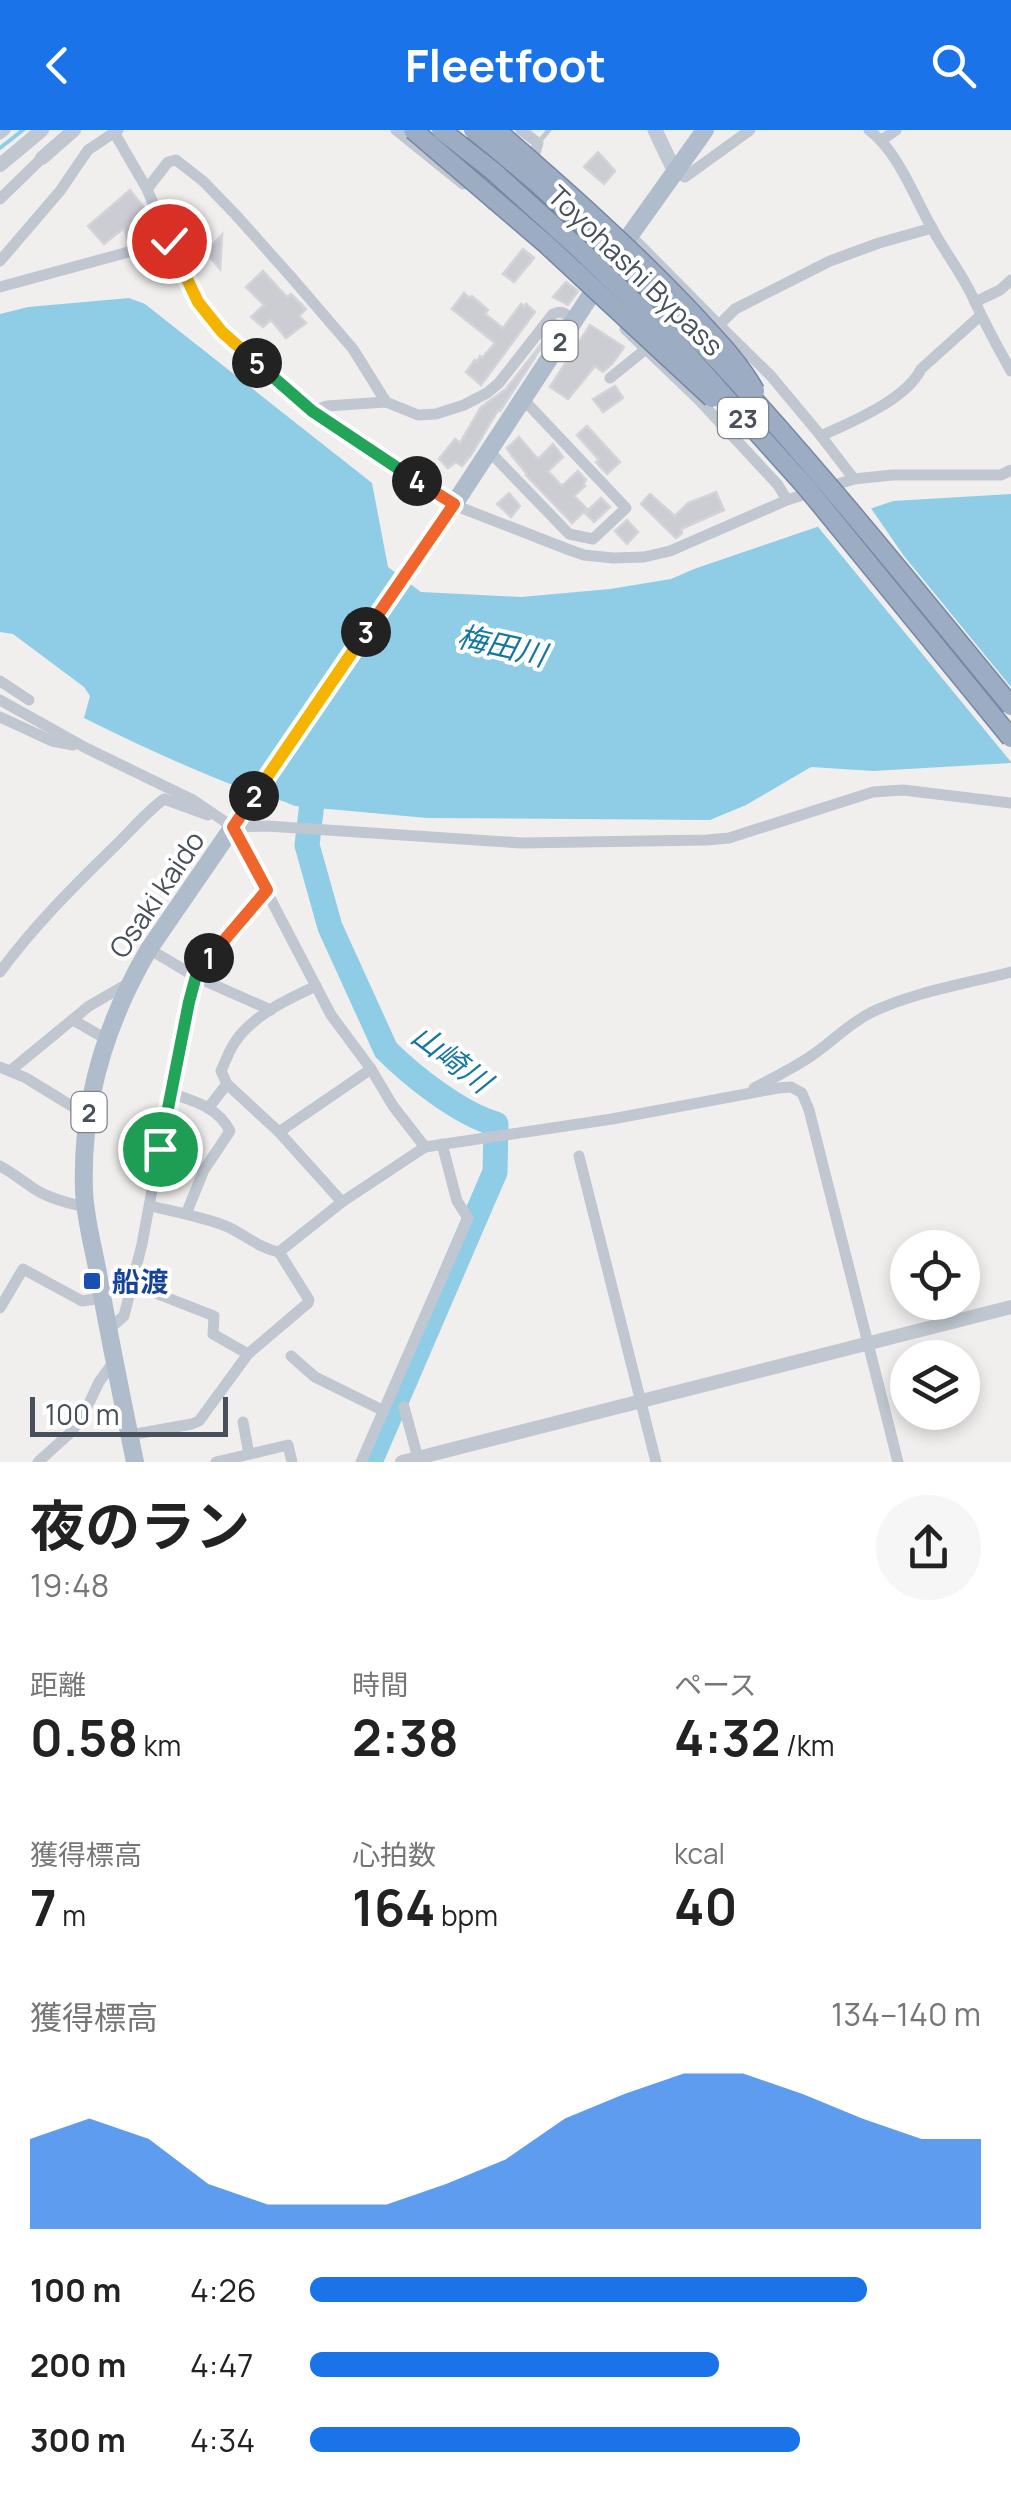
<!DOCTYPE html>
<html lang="ja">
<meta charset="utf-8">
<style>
body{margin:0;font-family:Manrope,"Noto Sans JP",sans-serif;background:#f6f6f6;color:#222;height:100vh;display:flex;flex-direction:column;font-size:38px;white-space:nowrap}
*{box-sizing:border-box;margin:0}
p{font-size:32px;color:#767676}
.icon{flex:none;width:55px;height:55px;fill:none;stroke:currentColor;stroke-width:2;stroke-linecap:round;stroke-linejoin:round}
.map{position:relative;height:1332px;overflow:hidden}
.drawer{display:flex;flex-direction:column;background:#fff;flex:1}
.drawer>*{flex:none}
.controls{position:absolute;left:890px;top:1100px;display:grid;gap:20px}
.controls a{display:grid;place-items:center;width:90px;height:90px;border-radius:50%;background:#fff;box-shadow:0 5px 15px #0003;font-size:50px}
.scale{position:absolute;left:30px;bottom:25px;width:198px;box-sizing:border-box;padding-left:10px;border:5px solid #48505b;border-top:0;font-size:28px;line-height:35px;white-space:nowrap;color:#48505b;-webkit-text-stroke:8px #fff;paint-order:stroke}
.pin{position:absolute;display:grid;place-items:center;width:85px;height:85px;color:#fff;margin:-42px;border:5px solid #fff;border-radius:50%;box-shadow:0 2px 10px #0007}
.km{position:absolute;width:50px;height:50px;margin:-25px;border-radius:50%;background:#222;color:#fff;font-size:28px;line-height:50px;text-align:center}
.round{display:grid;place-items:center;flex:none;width:105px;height:105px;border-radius:52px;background:#f6f6f6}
.summary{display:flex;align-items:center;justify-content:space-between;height:170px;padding:0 30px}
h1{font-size:55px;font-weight:700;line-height:75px}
.figures{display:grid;grid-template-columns:repeat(3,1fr);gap:15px;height:170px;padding:10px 30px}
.figures div{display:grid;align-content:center}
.figures b{font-size:50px;font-weight:700}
.figures small{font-size:28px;font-weight:400}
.figures p{font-size:28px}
.chart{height:280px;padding:20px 30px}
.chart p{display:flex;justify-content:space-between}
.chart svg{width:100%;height:180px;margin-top:10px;fill:#1a73e8;opacity:.7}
ul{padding:0 30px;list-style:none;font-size:32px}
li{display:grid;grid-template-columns:160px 120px 1fr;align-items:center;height:75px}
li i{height:25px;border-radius:12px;background:#1a73e8}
header{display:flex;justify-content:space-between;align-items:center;height:130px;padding:0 30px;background:#1a73e8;color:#fff;font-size:45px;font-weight:700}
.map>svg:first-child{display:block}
.water{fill:#8fcde7}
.pier{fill:#f1efee}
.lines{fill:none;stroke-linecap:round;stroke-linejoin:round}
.stream{stroke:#8fcde7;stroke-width:4}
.river{stroke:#8fcde7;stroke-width:25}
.building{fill:#cccdd3;stroke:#d3d4d9;stroke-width:2.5}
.service{stroke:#c0c7d0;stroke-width:5}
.minor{stroke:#c0c7d0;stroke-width:11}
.tertiary{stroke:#c0c7d0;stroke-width:14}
.secondary{stroke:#c0c8d4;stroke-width:15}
.primary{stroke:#afbccc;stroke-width:18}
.trunk-bridge-casing{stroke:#7488a6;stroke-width:21;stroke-linecap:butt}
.trunk-bridge{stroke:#9cacc3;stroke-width:18}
.split-1-casing{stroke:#fff;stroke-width:20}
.split-2-casing{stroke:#fff;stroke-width:20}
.split-3-casing{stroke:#fff;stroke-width:20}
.split-4-casing{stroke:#fff;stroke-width:20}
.split-5-casing{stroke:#fff;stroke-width:20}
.split-6-casing{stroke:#fff;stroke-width:20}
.split-1{stroke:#22a559;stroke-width:12}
.split-2{stroke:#f0652b;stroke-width:12}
.split-3{stroke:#f5b400;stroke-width:12}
.split-4{stroke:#f0652b;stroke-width:12}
.split-5{stroke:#22a559;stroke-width:12}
.split-6{stroke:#f5b400;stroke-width:12}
.transit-dot{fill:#1a4fb4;stroke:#fff;stroke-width:4}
.labels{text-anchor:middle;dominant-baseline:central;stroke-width:8;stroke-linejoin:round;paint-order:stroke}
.shield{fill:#fff;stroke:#7f848c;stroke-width:2.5}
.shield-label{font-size:25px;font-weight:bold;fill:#48505b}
.street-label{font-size:28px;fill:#48505b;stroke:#fff}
.transit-label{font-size:28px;font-weight:bold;fill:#164399;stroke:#fff;text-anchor:start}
.water-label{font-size:30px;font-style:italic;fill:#1478a1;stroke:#fff}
</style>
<header><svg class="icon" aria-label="back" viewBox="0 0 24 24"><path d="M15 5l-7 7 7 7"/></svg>Fleetfoot<svg class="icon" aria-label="search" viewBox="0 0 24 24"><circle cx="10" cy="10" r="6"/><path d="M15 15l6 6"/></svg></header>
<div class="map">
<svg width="1011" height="1332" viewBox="0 0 1011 1332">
<rect width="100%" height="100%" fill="#f1efee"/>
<!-- water -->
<path class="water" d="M129,168L145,174L372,353L388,437L421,462L521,467L610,459L671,449L694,439L893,371L1011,364V633L873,641L811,637L746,675L710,690L427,688L295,676C276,667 255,664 235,656C184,636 134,613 84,588L90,566L84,557L13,504L0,502V184L28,177Z"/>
<!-- pier -->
<path class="pier" d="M868,374L904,426L1011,557V632L814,392Z"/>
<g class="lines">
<!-- stream -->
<path class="stream" d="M0,18L23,0"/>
<!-- river -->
<path class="river" d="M315,648L307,715L330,797L386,920C412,946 460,984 496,994L495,1042L370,1332"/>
</g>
<!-- building -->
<g class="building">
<path d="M598,22L615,41L604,54L584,37Z"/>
<path d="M130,60L145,79L137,87L142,107L128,111L124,98L104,114L88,96Z"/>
<path d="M222,105L221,124L220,139L208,125L210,123L208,119Z"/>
<path d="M523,119L534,128L514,152L503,144Z"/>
<path d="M263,141L287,167L291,164L306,179L299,186L306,193L286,208L271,190L263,197L251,187L264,175L246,157Z"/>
<path d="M566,152L578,161L568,175L553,167Z"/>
<path d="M464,163L469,168L472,166L488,180L485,184L503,198L521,174L524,177L526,174L535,182L481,255L466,242L475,230L477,232L480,226L482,228L495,213L452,179Z"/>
<path d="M556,195L500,281L498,280L471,325L462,336L456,332L448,338L439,329L455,309L460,313L481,277L506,259Z"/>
<path d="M590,195L624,217L612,234L603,242L595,236L568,269L550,257Z"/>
<path d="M615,256L623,268L603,282L593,269Z"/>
<path d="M587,296L620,332L607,344L596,332L599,330L577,305Z"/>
<path d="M519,307L538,329L553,314L557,319L563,327L548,341L562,356L578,341L586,350L583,354L585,356L574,366L587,379L572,393L526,345L527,344L512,326L507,318Z"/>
<path d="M716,362L724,380L681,399L682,403L676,408L641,374L650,364L675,386L688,373Z"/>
<path d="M509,363L520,376L511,387L497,374Z"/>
<path d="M601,368L610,377L594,392L585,383Z"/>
<path d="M627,390L638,402L627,414L615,401Z"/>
</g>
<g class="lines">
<!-- service -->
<path class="service" d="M538,13L549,0"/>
<!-- minor -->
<g class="minor">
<path d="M396,0L463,54"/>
<path d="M869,0C899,23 913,65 932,98C945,123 964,146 975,172C986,196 998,218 1011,241"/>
<path d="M0,4L5,0"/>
<path d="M115,4L147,59L169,111L198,172L222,202L312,281L454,375L567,419L584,425L613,428L644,427L670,421L787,370L854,349L892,345H1001L1011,340"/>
<path d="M882,10L896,0"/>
<path d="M675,42L685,47L750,0"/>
<path d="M147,59L168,32L176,30L203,51L235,84L292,148L353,219L386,272"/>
<path d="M0,69L42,28"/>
<path d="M492,75L535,23L538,13L521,0"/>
<path d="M630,105L719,195L735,179L830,131L879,113L932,98"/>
<path d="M0,131L60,61L88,20L118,0"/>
<path d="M0,157L169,111"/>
<path d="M975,172L1000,160L1011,150"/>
<path d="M719,195L771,246L821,306C851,292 906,270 921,239L980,186"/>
<path d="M625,199L699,270L778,355L787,370"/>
<path d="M610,248L646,219"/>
<path d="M312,281L327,276L386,272L418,285L436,284L464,275L487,263L499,253L553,184C562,179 567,185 574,191"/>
<path d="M821,306L854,349"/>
<path d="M489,321L569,404L593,409L626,378L523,269"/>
<path d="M0,551L29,570"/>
<path d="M0,570L86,618L193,670L233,697L331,885L371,939L393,976L425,1017L612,989L778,958L791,957L802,963L809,980L898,1332"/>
<path d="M0,587L52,611L73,615"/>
<path d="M233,697L267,696L521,713L707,710L729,708L873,662L903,660L1011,673"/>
<path d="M149,819L196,847L271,880"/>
<path d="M0,842C33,797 72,758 112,719C130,702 144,684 164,669L208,685"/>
<path d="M316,856C288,869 253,885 235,912C229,921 225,932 221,941L227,954L279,1002L342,1072"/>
<path d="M73,890L106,909"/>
<path d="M0,937L26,948L88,986"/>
<path d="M10,941L89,876L129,853"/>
<path d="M754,958C775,947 796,937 814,924C834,910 849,894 870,883C913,862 965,854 1011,842"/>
<path d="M170,963C194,971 218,977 230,1001L204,1040L186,1084"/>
<path d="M209,977L227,954"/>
<path d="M279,1002L371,939"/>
<path d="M579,1026L656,1332"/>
<path d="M0,1036C13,1043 24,1052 36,1060C51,1069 69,1073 85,1077"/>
<path d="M279,1122L342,1072L425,1017"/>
<path d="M132,1154L214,1186L213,1204L248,1224"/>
<path d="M0,1178L23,1139L82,1171L102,1168"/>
<path d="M109,1199L124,1186L142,1114L170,963L196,847L206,830L267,760"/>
<path d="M291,1226L315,1247L384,1281"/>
<path d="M404,1277L419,1332"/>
<path d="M243,1292L249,1324"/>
<path d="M130,1305L192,1294L199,1291L248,1224L308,1173L309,1170L279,1122C261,1119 245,1105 228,1097C203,1087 176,1082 150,1076"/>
<path d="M38,1332L69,1304L81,1290L99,1252L115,1230"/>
<path d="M216,1332L288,1315L292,1332"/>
<path d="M361,1332L468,1088L457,1071L442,1014"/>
</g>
<!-- tertiary -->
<g class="tertiary">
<path d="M42,28L74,0"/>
<path d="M0,35L42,0"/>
<path d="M402,1332L1011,1177"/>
</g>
<!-- secondary -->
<path class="secondary" d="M655,0L675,42"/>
<!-- primary -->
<path class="primary" d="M135,1332C122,1269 109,1206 98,1143C93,1116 85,1088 84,1060C81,974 106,892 149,819L449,382L630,105L705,0"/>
<!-- trunk-bridge casing -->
<g class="trunk-bridge-casing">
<g id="trunk-bridge">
<path d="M413,0L546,114L712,268"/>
<path d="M441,0L493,41L576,116L675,211L807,358L1011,608"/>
<path d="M473,0C680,164 844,373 1011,576"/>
<path d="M496,0C564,59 631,118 693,184C716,209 739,232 755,261"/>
</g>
</g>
<!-- trunk-bridge -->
<use href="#trunk-bridge" class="trunk-bridge"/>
</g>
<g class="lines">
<!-- split-1 casing -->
<g class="split-1-casing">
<path id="split-1" d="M160,1019L189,872L196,846L209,828"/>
</g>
<!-- split-2 casing -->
<g class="split-2-casing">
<path id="split-2" d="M209,828L267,760L233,697L254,666"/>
</g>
<!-- split-3 casing -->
<g class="split-3-casing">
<path id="split-3" d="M254,666L366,502"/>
</g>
<!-- split-4 casing -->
<g class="split-4-casing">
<path id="split-4" d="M366,502L454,374L417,351"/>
</g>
<!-- split-5 casing -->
<g class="split-5-casing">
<path id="split-5" d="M257,233L312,281L417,351"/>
</g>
<!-- split-6 casing -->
<g class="split-6-casing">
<path id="split-6" d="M169,111L198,172L222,202L257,233"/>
</g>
<!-- split-1 -->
<use href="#split-1" class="split-1"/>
<!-- split-2 -->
<use href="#split-2" class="split-2"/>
<!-- split-3 -->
<use href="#split-3" class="split-3"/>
<!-- split-4 -->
<use href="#split-4" class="split-4"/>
<!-- split-5 -->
<use href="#split-5" class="split-5"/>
<!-- split-6 -->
<use href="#split-6" class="split-6"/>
</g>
<!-- markers -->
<rect class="transit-dot" x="82" y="1141" width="20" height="20" rx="5"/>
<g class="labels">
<!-- shield labels -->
<g class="shield">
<rect x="542.5" y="191" width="35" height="40" rx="8"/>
<rect x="718" y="268" width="50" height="40" rx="8"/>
<rect x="71.5" y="962" width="35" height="40" rx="8"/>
</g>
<g class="shield-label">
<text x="560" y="211">2</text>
<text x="743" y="288">23</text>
<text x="89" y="982">2</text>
</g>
<!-- street labels -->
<g class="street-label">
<text transform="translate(636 140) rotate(44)">Toyohashi Bypass</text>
<text transform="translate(156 764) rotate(-56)">Osaki kaido</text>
</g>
<!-- transit labels -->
<g class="transit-label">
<text x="112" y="1151">船渡</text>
</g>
<!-- water labels -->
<g class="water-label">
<text transform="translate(502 515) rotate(13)">梅田川</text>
<text transform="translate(452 928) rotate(37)">山崎川</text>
</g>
</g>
</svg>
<div class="controls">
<a><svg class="icon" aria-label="locate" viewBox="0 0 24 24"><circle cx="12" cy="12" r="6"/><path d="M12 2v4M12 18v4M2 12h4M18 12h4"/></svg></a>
<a><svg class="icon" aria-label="layers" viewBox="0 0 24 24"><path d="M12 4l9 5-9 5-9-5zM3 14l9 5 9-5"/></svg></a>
</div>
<div class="scale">100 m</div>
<div class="pin" style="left:160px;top:1019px;background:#1e9e55"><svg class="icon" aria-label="arrive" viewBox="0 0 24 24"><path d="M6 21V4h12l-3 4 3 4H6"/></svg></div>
<div class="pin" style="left:169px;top:111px;background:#d93025"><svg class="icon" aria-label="check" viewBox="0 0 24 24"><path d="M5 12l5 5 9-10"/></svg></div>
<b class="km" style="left:209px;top:828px">1</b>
<b class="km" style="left:254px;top:666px">2</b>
<b class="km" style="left:366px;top:502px">3</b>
<b class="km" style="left:417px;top:351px">4</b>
<b class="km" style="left:257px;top:233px">5</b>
</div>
<section class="drawer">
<div class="summary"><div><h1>夜のラン</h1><p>19:48</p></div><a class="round"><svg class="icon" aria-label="share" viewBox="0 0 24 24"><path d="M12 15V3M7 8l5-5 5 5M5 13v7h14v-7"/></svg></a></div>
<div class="figures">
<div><p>距離</p><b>0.58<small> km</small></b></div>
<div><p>時間</p><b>2:38</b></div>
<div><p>ペース</p><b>4:32<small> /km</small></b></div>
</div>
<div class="figures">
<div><p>獲得標高</p><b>7<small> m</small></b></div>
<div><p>心拍数</p><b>164<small> bpm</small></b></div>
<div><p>kcal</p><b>40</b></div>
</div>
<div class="chart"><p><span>獲得標高</span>134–140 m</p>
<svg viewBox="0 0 160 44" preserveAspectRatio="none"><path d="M0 44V22L10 17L20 22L30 33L40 38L50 38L60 38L70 33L80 27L90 17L100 11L110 6L120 6L130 11L140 17L150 22L160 22V44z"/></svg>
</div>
<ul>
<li><b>100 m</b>4:26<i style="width:83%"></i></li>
<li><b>200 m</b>4:47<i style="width:61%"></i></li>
<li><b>300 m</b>4:34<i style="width:73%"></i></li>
</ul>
</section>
